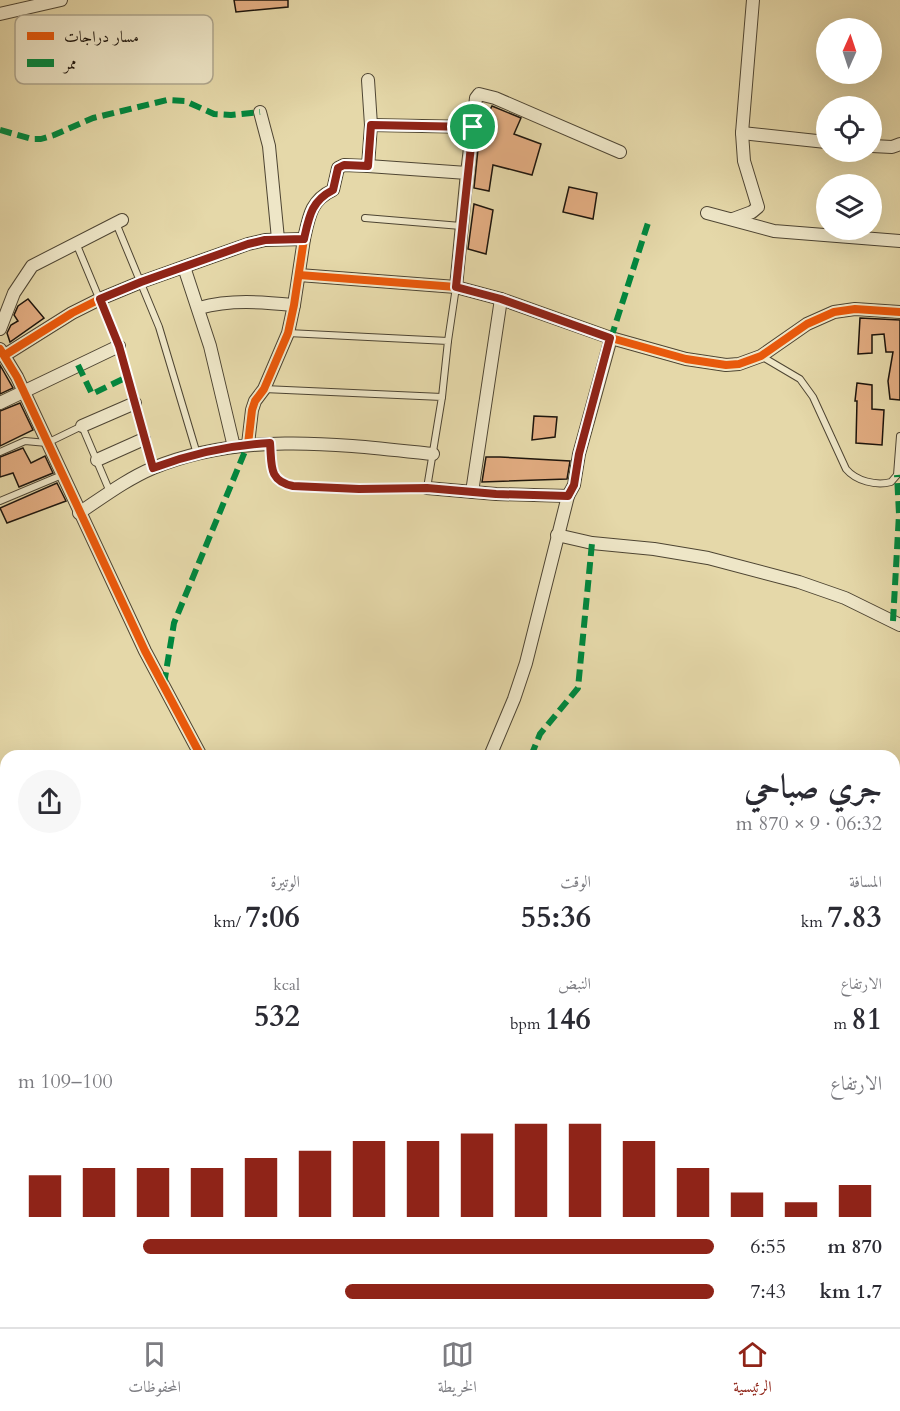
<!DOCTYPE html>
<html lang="ar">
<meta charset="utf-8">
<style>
body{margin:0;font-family:Cardo,Amiri,serif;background:#f7f7f7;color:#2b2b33;direction:rtl;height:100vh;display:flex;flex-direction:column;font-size:22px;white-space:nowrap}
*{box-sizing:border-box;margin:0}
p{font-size:20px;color:#7c7c81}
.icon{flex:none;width:33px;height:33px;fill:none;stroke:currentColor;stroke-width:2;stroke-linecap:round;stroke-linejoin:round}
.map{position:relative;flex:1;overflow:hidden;direction:ltr}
.side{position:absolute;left:0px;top:750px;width:900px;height:578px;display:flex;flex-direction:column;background:#fff;border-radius:18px 18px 0 0;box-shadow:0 6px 24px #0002;direction:rtl}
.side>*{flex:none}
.needle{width:39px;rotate:3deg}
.controls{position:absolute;left:816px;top:18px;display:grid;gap:12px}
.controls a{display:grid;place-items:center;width:66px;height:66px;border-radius:50%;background:#fff;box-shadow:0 6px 24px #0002;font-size:30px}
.pin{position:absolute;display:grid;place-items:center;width:51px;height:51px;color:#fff;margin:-26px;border:3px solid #fff;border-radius:50%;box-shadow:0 2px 6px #0007}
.round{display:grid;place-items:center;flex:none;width:63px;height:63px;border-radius:32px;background:#f7f7f7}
.overview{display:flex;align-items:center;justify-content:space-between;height:102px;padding:0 18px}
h1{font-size:33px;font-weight:600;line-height:45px}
.stats{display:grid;grid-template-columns:repeat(3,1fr);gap:9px;height:102px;padding:6px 18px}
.stats div{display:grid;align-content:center}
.stats b{font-size:30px;font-weight:600}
.stats small{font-size:16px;font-weight:400}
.stats p{font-size:16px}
.chart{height:168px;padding:12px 18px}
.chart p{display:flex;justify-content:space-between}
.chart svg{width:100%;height:108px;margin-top:6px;stroke:#8f2418;stroke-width:6}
ul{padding:0 18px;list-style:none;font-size:20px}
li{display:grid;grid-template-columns:96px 72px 1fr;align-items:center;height:45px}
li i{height:15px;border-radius:8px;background:#8f2418}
.tabs{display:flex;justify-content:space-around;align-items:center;height:84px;border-top:2px solid #e1e1e2;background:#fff;font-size:16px;color:#7c7c81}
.tabs a{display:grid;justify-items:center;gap:3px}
.tabs .active{color:#8f2418}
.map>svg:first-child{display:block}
.building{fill:#e3ad82;stroke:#1c140c;stroke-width:1.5}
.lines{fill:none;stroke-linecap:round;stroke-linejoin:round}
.lane-casing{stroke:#4e4533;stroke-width:8}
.street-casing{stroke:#4e4533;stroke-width:14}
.highway-casing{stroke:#1c140c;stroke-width:25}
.lane{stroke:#eee6c7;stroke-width:6}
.street{stroke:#eee6c7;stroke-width:12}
.highway{stroke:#e2bc74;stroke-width:22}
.quiet{stroke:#00873e;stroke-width:6;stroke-dasharray:12 6;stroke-linecap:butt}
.cycleway-casing{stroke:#eee6c7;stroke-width:11}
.cycleway{stroke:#e8590c;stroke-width:8}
.route-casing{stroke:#fff;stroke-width:12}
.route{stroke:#8f2418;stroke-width:8}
.key{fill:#eee6c7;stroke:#afa78f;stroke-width:1.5}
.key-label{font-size:16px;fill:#1c140c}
</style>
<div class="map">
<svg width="900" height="1327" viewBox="0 0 900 1327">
<rect width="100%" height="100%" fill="#e5d8a9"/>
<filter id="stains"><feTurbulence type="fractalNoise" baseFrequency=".00333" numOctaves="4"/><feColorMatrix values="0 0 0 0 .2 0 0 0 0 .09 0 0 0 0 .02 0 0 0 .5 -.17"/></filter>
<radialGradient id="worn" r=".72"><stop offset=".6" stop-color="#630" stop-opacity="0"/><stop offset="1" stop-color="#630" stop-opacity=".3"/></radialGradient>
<!-- building -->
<g class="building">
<path d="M234,0H288V7L236,12Z"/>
<path d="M492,106L521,118L514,134L541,144L532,175L493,165L489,191L474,188L480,130Z"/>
<path d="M569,187L597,193L593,219L563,212Z"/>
<path d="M474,204L493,210L486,254L468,249Z"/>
<path d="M28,299L44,318L10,342L7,333L11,325L18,321L14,315L18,306Z"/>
<path d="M860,318L900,320V400L890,399L888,381L893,352H886L884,334L872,335V353L858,354Z"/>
<path d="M0,365L13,388L0,394Z"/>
<path d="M857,383L872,385V409L884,410L882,445L856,443L857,401H855Z"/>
<path d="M20,403L33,430L0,446V411Z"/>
<path d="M534,416L557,417L555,437L532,440Z"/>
<path d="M23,448L31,463L45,456L53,473L19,487L13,473L0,477V457Z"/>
<path d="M486,457H500L570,461L567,479L482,482Z"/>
<path d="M57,483L66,501L7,523L0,508Z"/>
</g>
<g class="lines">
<!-- lane casing -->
<g class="lane-casing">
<g id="lane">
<path d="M365,218L461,226"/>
<path d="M116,223L159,327L197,454"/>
<path d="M76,243L119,346L153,468"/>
<path d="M288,333L448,341L442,397"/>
<path d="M448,341L456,287"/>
<path d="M761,356L800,379L813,397L846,469C856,481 876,486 891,482L897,475L900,436"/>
<path d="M264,389L442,397L427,488L359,489L293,486L279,482L274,475L270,444"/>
<path d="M0,452L25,441L47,443L82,426L110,492"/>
<path d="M0,501L62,475"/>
</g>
</g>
<!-- street casing -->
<g class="street-casing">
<g id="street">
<path d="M0,14L61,0"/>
<path d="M260,112L269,146L278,239"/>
<path d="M371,125L473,127"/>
<path d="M742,133L826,142"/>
<path d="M872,146L892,147L900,144"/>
<path d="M368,166L467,173L456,287"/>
<path d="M467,173L476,98L479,94L495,98L620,152"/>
<path d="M707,213L774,231L900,241"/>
<path d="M733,219L752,212L758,207L744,161L742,133L753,0"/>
<path d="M304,239C309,216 311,200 333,190L338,168L344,165L368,166L371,125L368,80"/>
<path d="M184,267L210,346L234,447"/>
<path d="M299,275L456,287L501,299L611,338L686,359L726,365L739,364L761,356L807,324L834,312L855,309L900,312"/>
<path d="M199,308C231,299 262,302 294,305"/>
<path d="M0,329L14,293L32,266L122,220"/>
<path d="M0,349L17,377L145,651L201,756"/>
<path d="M5,355L72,313L100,299L141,282L248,244L265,240L304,239L294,305L288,333L264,389L255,401L252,410L248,444"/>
<path d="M0,403L119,346"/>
<path d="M82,426L135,403"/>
<path d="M97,460L144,439"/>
<path d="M427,488L496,494L568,496L574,485L579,454L611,338"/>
<path d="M472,492L501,299"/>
<path d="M79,513C103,497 127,479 153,468C243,431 340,444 433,454"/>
<path d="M557,535L592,543L654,549L708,558L799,582L845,598L900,625"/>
<path d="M490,756L514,699L526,663L568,496"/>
<path d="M396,1322L399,1327"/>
</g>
</g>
<!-- highway casing -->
<g class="highway-casing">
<g id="highway">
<path d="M0,802L6,810"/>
<path d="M0,830L6,838"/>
<path d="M327,1322L329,1327"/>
<path d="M346,1322L348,1327"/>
</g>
</g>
<!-- lane -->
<use href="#lane" class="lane"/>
<!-- street -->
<use href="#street" class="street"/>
<!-- highway -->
<use href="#highway" class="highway"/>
<!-- quiet -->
<g class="quiet">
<path d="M0,130L32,139H41L54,135L93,118L167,100L185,101L214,114L231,115L260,112"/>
<path d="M611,338L648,223"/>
<path d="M78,365L92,394L127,377"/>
<path d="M893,621L899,514L897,475"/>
<path d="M164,684L174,623L248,444"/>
<path d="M531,756L540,734L578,688L592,543"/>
</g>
<!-- cycleway casing -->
<g class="cycleway-casing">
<g id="cycleway">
<path d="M299,275L456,287L501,299L611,338L686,359L726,365L739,364L761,356L807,324L834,312L855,309L900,312"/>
<path d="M0,349L17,377L145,651L201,756"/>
<path d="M5,355L72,313L100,299L141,282L248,244L265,240L304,239L294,305L288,333L264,389L255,401L252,410L248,444"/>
</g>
</g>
<!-- cycleway -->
<use href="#cycleway" class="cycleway"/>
</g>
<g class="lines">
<!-- route casing -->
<g class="route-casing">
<path id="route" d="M371,125L473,127L456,287L501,299L610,338L579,454L574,485L568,496L496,494L427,488L359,489L293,486C268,481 272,465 270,443C230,445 190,454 153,468L119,346L100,299L141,282L248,244L265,240L304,239C309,217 311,201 333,190L338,168L344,165L368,166Z"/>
</g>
<!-- route -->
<use href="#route" class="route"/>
</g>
<!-- legend -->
<rect x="15" y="15" width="198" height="69" rx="9" class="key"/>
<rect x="27" y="32" width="27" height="8" fill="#e8590c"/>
<rect x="27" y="59" width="27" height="8" fill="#00873e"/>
<g class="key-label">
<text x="64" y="42">مسار دراجات</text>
<text x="64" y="69">ممر</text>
</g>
<rect width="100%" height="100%" filter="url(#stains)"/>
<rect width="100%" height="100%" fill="url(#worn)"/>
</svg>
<div class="controls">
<a><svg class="needle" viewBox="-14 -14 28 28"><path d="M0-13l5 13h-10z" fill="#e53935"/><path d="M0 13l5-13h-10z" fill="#7c7c81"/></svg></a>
<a><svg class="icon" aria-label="locate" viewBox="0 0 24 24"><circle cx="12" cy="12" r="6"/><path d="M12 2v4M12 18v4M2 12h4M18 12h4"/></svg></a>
<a><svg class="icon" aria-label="layers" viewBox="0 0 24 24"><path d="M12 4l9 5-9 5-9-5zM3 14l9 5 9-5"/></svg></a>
</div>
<div class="pin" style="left:473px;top:127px;background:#1e9e55"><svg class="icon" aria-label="arrive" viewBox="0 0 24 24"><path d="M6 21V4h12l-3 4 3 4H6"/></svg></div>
<section class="side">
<div class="overview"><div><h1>جري صباحي</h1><p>06:32 · 9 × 870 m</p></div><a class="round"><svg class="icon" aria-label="share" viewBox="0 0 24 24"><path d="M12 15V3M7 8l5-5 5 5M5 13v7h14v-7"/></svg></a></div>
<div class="stats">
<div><p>المسافة</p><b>7.83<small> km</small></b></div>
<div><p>الوقت</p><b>55:36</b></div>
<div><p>الوتيرة</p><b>7:06<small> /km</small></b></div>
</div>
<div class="stats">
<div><p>الارتفاع</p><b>81<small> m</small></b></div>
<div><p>النبض</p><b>146<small> bpm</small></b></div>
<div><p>kcal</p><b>532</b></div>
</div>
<div class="chart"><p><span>الارتفاع</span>100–109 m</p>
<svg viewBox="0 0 160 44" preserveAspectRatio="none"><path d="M5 44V27M15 44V24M25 44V24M35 44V24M45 44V20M55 44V17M65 44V13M75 44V13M85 44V10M95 44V6M105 44V6M115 44V13M125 44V24M135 44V34M145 44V38M155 44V31"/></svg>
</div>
<ul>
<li><b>870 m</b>6:55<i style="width:82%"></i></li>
<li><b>1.7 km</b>7:43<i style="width:53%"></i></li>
</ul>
</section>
</div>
<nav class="tabs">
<a class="active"><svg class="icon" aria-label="home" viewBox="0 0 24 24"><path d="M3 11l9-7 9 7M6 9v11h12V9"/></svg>الرئيسية</a>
<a><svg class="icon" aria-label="map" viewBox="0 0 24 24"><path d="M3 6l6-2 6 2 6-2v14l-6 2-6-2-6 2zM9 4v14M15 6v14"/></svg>الخريطة</a>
<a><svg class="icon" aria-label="saved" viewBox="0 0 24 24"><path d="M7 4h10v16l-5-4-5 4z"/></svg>المحفوظات</a>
</nav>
